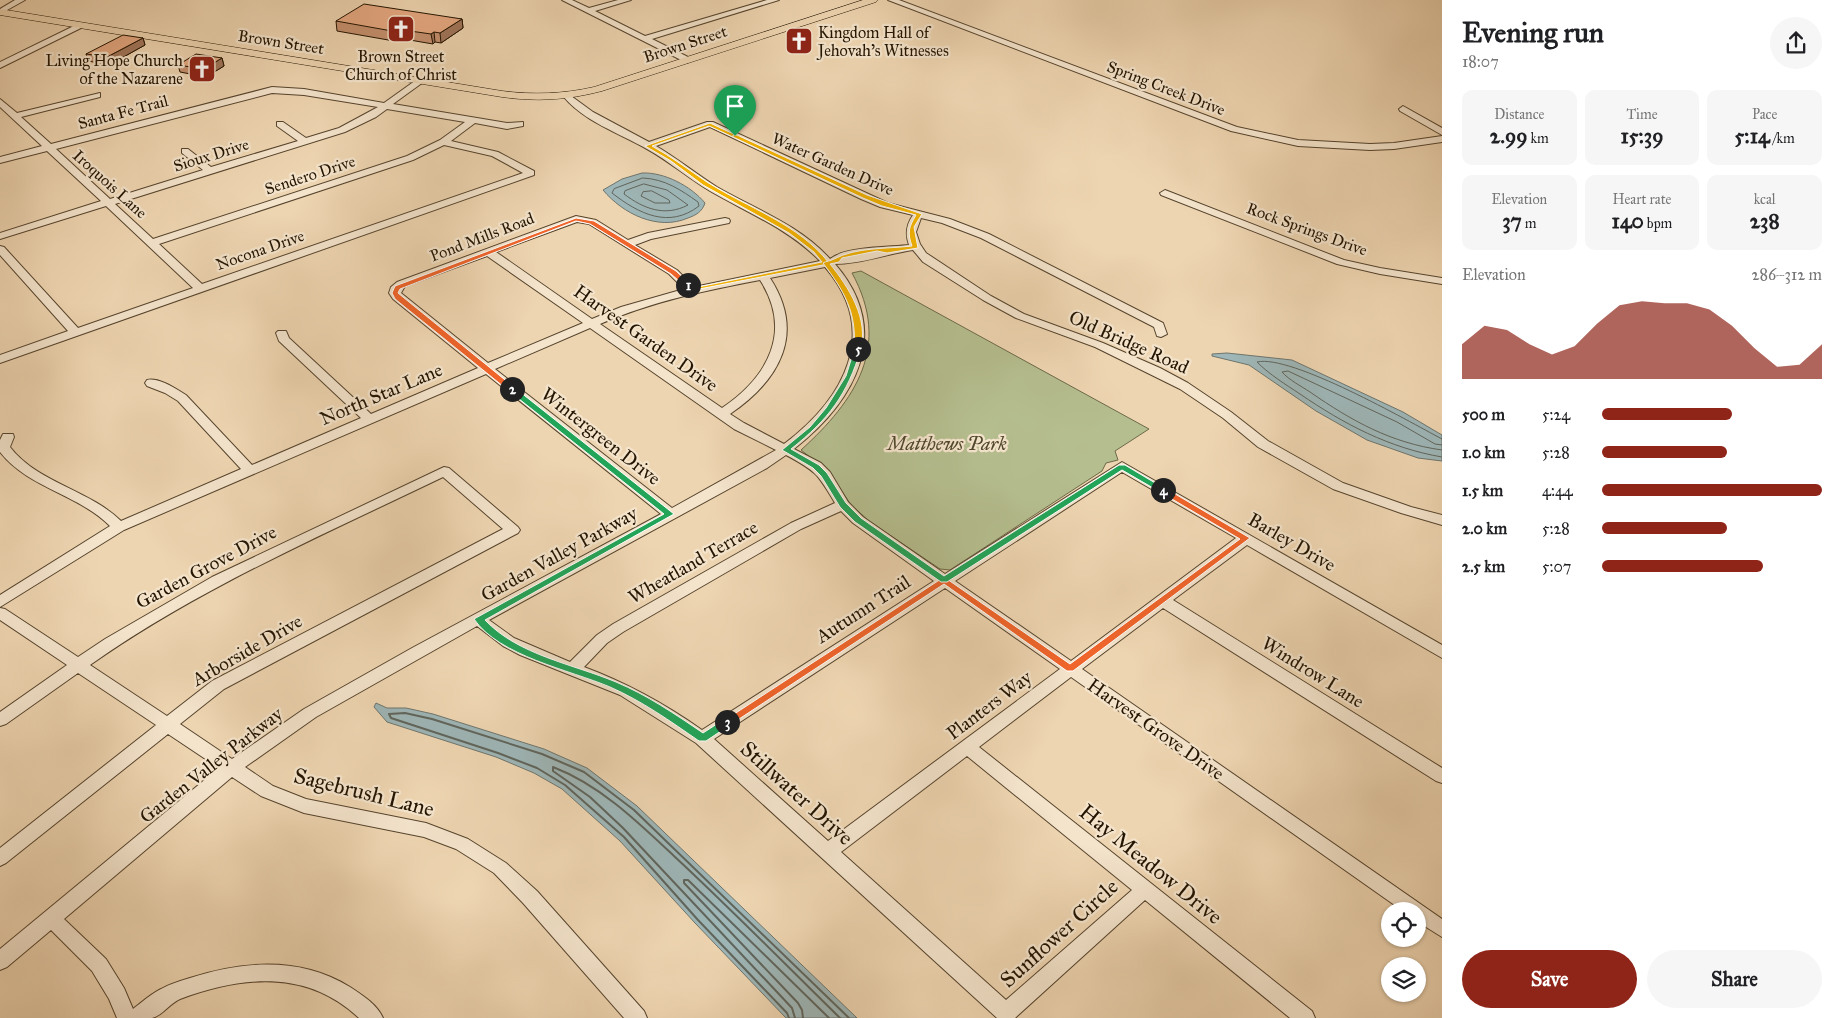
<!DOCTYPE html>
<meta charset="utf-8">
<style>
body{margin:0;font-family:"IM FELL Great Primer",serif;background:#f6f6f6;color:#202124;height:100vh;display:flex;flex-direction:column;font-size:19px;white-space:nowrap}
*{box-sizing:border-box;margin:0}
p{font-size:16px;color:#757577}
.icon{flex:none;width:28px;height:28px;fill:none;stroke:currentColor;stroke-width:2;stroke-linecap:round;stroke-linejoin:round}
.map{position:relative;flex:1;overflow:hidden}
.drawer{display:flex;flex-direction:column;background:#fff;width:400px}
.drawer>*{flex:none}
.tools{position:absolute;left:1381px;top:902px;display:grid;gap:10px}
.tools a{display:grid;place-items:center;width:45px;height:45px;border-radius:50%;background:#fff;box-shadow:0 1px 4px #0004;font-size:25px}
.pin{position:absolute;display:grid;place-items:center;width:42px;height:42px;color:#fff;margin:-51px -21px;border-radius:50% 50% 50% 0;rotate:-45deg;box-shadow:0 0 5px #0007}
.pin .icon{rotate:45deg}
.km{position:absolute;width:25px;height:25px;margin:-12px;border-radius:50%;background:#222;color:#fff;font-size:14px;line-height:25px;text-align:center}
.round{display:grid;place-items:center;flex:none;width:52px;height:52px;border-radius:26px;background:#f6f6f6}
.headline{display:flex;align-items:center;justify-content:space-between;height:85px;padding:0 20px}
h1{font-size:28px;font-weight:800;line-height:38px}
.stats{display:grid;grid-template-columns:repeat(3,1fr);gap:8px;height:85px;padding:5px 20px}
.stats div{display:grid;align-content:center;border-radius:10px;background:#f6f6f6;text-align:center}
.stats b{font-size:21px;font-weight:800}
.stats small{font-size:14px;font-weight:400}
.stats p{font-size:14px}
.chart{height:140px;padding:10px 20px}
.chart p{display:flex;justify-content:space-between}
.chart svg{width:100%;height:90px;margin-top:5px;fill:#8f2418;opacity:.7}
.button{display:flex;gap:10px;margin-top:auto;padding:10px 20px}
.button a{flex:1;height:58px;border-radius:30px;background:#8f2418;color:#fff;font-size:20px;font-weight:800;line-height:58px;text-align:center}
.button a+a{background:#f6f6f6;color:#202124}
ul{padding:0 20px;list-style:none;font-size:16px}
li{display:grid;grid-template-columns:80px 60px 1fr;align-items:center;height:38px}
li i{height:12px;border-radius:6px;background:#8f2418}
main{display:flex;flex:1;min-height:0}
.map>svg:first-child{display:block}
.green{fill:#b5be8f;stroke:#6c6948}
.water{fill:#9eb6b7;stroke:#6d756e}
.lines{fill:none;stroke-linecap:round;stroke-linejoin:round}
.shore-far1{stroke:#60655c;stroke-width:1}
.shore{stroke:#60655c;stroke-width:2}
.minor-casing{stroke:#56442d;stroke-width:2}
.major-casing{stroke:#231401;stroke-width:1}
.minor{fill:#f4e4cc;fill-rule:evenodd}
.major{fill:#eed5b1;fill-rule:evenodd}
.wall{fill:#c69170;stroke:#231401}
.shaded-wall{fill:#a1765b;stroke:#231401}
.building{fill:#e6a982;stroke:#231401}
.split-1{fill:#f5b400;stroke:#fff}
.split-2{fill:#f0652b;stroke:#fff}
.split-3{fill:#22a559;stroke:#fff}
.split-4{fill:#f0652b;stroke:#fff}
.split-5{fill:#22a559;stroke:#fff}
.split-6{fill:#f5b400;stroke:#fff}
.labels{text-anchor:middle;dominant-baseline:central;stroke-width:4.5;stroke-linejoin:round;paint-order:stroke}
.far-poi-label{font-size:16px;fill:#231401;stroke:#f4e4cc;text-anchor:start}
.far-street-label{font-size:16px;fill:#231401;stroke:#f4e4cc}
.street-label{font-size:19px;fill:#231401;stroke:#f4e4cc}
.park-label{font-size:19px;font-style:italic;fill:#4f472c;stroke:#f4e4cc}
.near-street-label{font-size:22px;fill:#231401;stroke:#f4e4cc}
</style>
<main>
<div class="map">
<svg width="1442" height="1018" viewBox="0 0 1442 1018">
<rect width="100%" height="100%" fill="#eed5b1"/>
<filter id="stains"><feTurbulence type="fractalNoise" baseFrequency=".004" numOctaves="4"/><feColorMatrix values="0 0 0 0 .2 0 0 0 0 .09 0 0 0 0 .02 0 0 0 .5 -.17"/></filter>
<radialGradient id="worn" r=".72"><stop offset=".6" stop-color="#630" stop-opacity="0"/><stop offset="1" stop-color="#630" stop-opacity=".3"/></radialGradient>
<!-- green -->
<path class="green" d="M861,271L1149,429L1115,451L1118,460L1106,463L1102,471L950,570L940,569L869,521L851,505L829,472L801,450C856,400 892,346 852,273Z"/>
<!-- water -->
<g class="water">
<path d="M642,173C664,172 691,186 705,203C702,212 696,215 688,218C658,231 623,214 603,190L622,179Z"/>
<path d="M1227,353L1292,360L1403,412L1442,435V461L1418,458L1367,440L1316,411L1249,365L1212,356V354Z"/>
<path d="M376,703L387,708H406L433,714L544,749L587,768L637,806L857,1018H786L695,923L620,841L562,789L534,773L496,757L387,722L374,707Z"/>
</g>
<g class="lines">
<!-- shore-far1 -->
<g class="shore-far1">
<path d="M643,178C665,179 681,190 698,202L699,206C669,229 639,214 612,193L614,189Z"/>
<path d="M644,184L667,190L688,205C665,217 644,209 624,194L625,191Z"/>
<path d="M652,191L669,200L670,203H655L641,196L643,192Z"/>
<path d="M1442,439C1408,421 1291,354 1257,362C1270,375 1285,384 1300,394C1344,424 1389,448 1442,457"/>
<path d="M1442,445L1435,444L1397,422L1288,371L1282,372C1289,380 1301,386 1310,392C1352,421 1391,443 1442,450"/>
</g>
<!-- shore -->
<g class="shore">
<path d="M789,1018L787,1013L698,920L624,837L565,785L537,768L498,753L391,718L389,714L405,713L432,719L542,754L584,772L634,810L849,1018"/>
<path d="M795,1018L792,1008L623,828L590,797L553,771V767C600,785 638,822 674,856C731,909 785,964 840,1018"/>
<path d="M803,1018L802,1010L798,1003L684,883V880H688L829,1018"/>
</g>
<!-- minor casing -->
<g class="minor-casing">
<g id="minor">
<path d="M15,0H25L0,14V9Z"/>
<path d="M562,0H572L589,8L618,0H631L595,11L645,36L767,0H779L652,39L690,58L691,60L687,63Z"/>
<path d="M888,0H899L1237,127L1298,140L1370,144L1394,143L1442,136V142L1394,149L1370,150L1298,146L1231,131Z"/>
<path d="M80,23L87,25L0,68V62Z"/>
<path d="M419,78L422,79V83L393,104L507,123L523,122V126L507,129L475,123L451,141L498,152L534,171V175L0,363V355L68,331L0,255V246L4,247L78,328L193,288L106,206L0,239V233L101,201L47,151L0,163V157L42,146L0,107V99L17,113L100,93V97L21,117L51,144L272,87L304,89L384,103ZM272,93L304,95L378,107L339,128L306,138L283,122H277V126L298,141L211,167L188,149H182V153L203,170L110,199L56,149ZM387,109L465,122L440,140L407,156L153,239L115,204L345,132L376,117ZM444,145L492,156L523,173L202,284L159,244L413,160Z"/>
<path d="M567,93L593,112L649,142L707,122H713L888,203L950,219L989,234L1163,323L1167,334L1161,337L1157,336L1154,327L981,238L942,223L921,218L916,232L920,244L926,253L991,296L1024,314L1103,343L1160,368L1188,383L1231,412L1268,441L1343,483L1411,507L1442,515V525L1401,513L1333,489L1258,447L1223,418L1180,389L1095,347L1016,318L983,300L923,262L913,250C886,254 862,264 835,264C894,332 855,401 794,449L821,463L830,472L848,502L863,517L945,574L1122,462L1442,645V658L1247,545L1173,600L1442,768V783L1436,781L1163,608L1082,669L1442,919V937L1418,922V911H1403L1071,677L979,747L1312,1011L1315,1018H1290L1145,900L1015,1018H997L696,743L620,695L520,655L503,646L477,626L316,717L245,767L273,786L306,799L426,823L468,839L506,863L537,891L644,1011L647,1018H624L523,903L494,873L456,849L424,837L304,813L261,796L232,777L64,919L106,959L124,988L133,1009C142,1002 151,994 161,989C170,984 180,981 190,978C243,961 300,956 350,987C362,995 377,1004 383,1018H359C307,969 242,976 180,999C170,1003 162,1016 152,1018C141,1018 128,1018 117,1018L109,999L92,971L51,930L7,967L0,970V949L219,768L168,734L6,863L0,866V848L156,725L78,673L6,724L0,726V712L67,665L0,620V608L5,609L78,657L105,639L212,577L444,467L449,468L518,527L520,530L518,533L224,689L180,724L232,759L304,709L412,648L661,514L486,374L124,530L0,607V595L110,526C78,494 28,488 0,452V440L3,434H13L14,437L10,447C38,483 88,489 121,521L241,469L178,401L165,393L147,386L145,383L147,380C159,377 176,389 186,395L252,465L361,418L279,341L276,333L278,331H286L289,338L371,414L478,368L393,299L389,293L391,287L397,282L576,216L596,220L628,240L648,233L725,218L729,219L730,221L729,223L651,239L635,245L677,270L694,287L820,261C789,229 748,213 710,191C688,178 669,161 647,149C619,133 583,121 563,96ZM710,127L861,199L880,207L913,215C906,225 905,234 909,245C892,247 851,247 837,255C834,256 832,258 830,259C800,225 755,209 717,187C696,174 677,158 656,146ZM577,222L589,224L669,274L684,289L621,307L592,319L496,252ZM487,256L583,323L488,363L401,293L405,286ZM825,267C881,332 844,399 784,444L744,423L730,414C780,380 806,333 770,278ZM760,280C793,331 768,377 722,408L600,324C654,301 703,291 760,280ZM590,328L734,429L776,450L672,508L495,369ZM786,455C816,471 818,474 835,503L791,523L613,624L597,635L570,662L514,638L489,620L767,468ZM1122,472L1236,538L1071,661L955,581ZM443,477L503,529L212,681L167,716L90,665C199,588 323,535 443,477ZM841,511L853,523L934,581L702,730C665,704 627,683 584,667L607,643L623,632L801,529ZM945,588L1060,669L828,841L714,739ZM967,756L1132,890L1006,1000L841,852Z"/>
<path d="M1403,106L1442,128V135L1400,111L1399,109Z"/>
<path d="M1165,190L1344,260L1380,268L1442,278V284L1380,274L1337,264L1161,195L1160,193Z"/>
</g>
</g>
<!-- major casing -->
<g class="major-casing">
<path id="major" d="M863,0H878L876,2L602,91C568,100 536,102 502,97L0,15V9L502,91C533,95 564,94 594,87Z"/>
</g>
<!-- minor -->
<use href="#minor" class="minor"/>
<!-- major -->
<use href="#major" class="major"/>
</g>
<!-- wall -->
<g class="wall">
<path d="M462,19L463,28L441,43L435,42L433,44L398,38L394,41L337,31L336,21Z"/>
<path d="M143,38L145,45L109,65L88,61L86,54Z"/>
<path d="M222,58L224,66L206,77L180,72L178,65Z"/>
</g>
<!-- shaded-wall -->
<g class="shaded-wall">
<path d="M462,19L463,28L441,43L440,33Z"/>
<path d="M396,29L398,38L394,41L392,31Z"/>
<path d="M434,32L435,42L433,44L431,34Z"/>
<path d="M143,38L145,45L109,65L107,57Z"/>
<path d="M222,58L224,66L206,77L204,69Z"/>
</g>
<!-- building -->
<g class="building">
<path d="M364,4L462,19L440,33L434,32L431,34L396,29L392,31L336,21Z"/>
<path d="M123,35L143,38L107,57L86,54Z"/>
<path d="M196,54L222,58L204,69L178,65Z"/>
</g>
<!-- split-1 -->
<path class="split-1" d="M710,123L738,136L733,137L709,126L652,146C672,157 689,170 707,182C748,208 799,224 829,263L828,264L689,291L686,284H690L693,288L822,262L814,252L789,233L703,185L671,161L645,146Z"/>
<!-- split-2 -->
<path class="split-2" d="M576,218L594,221L676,271L691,285L686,287L671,274L590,224L576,221L400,289L398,293L515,388V391H509L395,299L392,293L395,286Z"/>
<!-- split-3 -->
<path class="split-3" d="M509,388H515L674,514L485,620C518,655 573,664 616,682C647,695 675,714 703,733L723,720H730V725L706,741H699C670,721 642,701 610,687C570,670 499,656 474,619L664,514L509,391Z"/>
<!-- split-4 -->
<path class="split-4" d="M1160,488H1165L1250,538L1073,671H1067L944,584L730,725H723L722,722L944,577L1070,664L1240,539L1160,492Z"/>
<!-- split-5 -->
<path class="split-5" d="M855,347L861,349C847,395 829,419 791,449L819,465L827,473L846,503L861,518L944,576L1119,465H1125L1167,490L1160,492L1122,470L947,582H941L855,522L840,507L821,476L813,468L782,450L810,427L826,408L846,376Z"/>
<!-- split-6 -->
<path class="split-6" d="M733,135H737L867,195L922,214L914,227L918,248L887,253L877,251L842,258L839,262L830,264C848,286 870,320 860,350L854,349C857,312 844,291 823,263C826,261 831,261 834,259C857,247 886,249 912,246C907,232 909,227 916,215L882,206L863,198L733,137Z"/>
<!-- icons -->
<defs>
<g id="church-square" transform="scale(1.4375)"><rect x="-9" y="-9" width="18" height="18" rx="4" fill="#8f2418" stroke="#f4e4cc"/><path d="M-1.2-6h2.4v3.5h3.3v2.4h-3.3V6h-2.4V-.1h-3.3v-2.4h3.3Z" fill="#fff"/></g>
</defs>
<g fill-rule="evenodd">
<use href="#church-square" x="401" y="29"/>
<use href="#church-square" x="799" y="41"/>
<use href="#church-square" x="202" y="69"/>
</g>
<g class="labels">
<!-- far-poi labels -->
<g class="far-poi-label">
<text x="818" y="32">Kingdom Hall of<tspan x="818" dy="18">Jehovah’s Witnesses</tspan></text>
<text x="401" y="56" text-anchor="middle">Brown Street<tspan x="401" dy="18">Church of Christ</tspan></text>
<text x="183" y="60" text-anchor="end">Living Hope Church<tspan x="183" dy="18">of the Nazarene</tspan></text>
</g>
<!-- far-street labels -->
<g class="far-street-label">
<text transform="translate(281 42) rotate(9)">Brown Street</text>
<text transform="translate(685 44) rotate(-18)">Brown Street</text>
<text transform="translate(1166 88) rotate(21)">Spring Creek Drive</text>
<text transform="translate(123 112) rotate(-15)">Santa Fe Trail</text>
<text transform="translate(211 155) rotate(-17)">Sioux Drive</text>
<text transform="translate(833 164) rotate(24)">Water Garden Drive</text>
<text transform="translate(310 175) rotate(-18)">Sendero Drive</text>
<text transform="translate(110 184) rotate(42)">Iroquois Lane</text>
<text transform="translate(1307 229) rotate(20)">Rock Springs Drive</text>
<text transform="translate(482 237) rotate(-21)">Pond Mills Road</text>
<text transform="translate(260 250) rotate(-19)">Nocona Drive</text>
</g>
<!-- street labels -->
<g class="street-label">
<text transform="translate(646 338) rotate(35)">Harvest Garden Drive</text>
<text transform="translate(1129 342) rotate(24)">Old Bridge Road</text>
<text transform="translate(381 394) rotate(-23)">North Star Lane</text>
<text transform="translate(601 436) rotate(38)">Wintergreen Drive</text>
<text transform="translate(1292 542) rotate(30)">Barley Drive</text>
<text transform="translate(559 554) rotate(-29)">Garden Valley Parkway</text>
<text transform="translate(693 562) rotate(-30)">Wheatland Terrace</text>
<text transform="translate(206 567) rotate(-28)">Garden Grove Drive</text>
<text transform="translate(863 609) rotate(-33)">Autumn Trail</text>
<text transform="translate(247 650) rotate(-30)">Arborside Drive</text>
<text transform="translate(1313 672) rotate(32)">Windrow Lane</text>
<text transform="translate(989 705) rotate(-37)">Planters Way</text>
<text transform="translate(1156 729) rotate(35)">Harvest Grove Drive</text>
<text transform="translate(211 765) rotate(-38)">Garden Valley Parkway</text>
</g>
<!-- park labels -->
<g class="park-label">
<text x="947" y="443">Matthews Park</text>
</g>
<!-- near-street labels -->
<g class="near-street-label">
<text transform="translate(364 792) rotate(14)">Sagebrush Lane</text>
<text transform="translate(797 793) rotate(42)">Stillwater Drive</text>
<text transform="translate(1151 864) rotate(39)">Hay Meadow Drive</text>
<text transform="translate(1059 933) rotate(-42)">Sunflower Circle</text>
</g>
</g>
<rect width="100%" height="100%" filter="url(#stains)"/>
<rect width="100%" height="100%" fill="url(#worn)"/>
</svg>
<div class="tools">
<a><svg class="icon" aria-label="locate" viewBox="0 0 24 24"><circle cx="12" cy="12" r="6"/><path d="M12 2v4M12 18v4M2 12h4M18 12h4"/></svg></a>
<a><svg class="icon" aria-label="layers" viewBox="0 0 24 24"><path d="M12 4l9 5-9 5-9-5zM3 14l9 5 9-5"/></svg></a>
</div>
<div class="pin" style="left:735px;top:136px;background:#1e9e55"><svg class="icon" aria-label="arrive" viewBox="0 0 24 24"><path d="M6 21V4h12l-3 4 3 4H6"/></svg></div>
<b class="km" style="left:688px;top:285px">1</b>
<b class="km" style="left:512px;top:389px">2</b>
<b class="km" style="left:727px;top:722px">3</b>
<b class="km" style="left:1163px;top:490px">4</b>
<b class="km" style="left:858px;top:349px">5</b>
</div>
<section class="drawer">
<div class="headline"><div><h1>Evening run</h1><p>18:07</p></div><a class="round"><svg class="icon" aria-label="share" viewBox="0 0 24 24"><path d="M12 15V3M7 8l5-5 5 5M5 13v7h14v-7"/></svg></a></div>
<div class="stats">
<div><p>Distance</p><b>2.99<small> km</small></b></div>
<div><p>Time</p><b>15:39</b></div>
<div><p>Pace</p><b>5:14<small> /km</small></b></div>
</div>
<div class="stats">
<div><p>Elevation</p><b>37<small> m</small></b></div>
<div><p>Heart rate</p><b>140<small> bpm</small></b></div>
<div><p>kcal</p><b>238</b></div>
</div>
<div class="chart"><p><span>Elevation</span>286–312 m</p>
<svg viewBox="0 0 160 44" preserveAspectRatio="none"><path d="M0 44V27L10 18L20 20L30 27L40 32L50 28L60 17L70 8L80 6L90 7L100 7L110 10L120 18L130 29L140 38L150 37L160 27V44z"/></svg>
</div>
<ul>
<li><b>500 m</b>5:24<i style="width:59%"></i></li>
<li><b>1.0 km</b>5:28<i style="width:57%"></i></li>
<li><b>1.5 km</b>4:44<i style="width:100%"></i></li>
<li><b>2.0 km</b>5:28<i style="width:57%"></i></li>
<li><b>2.5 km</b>5:07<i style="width:73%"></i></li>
</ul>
<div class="button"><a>Save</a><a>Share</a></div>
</section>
</main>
